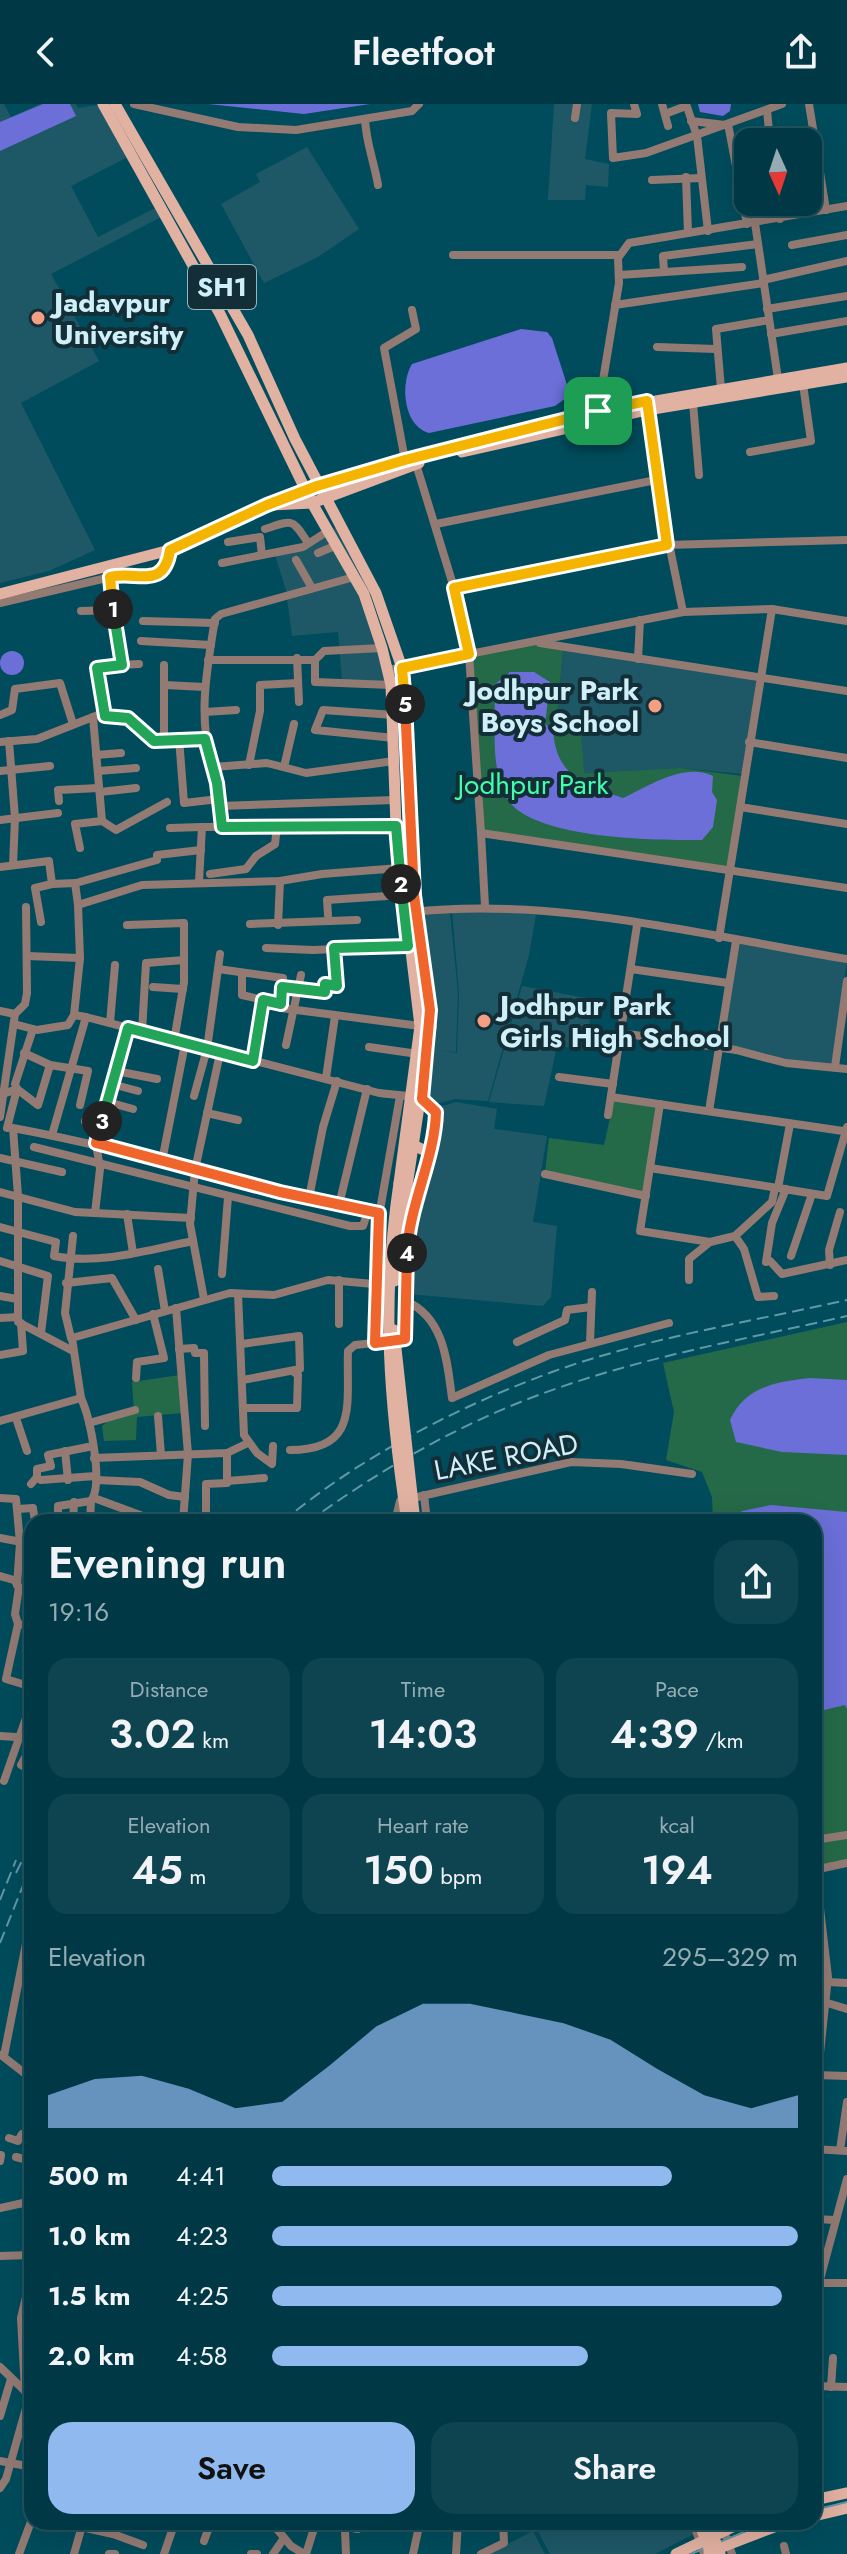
<!DOCTYPE html>
<meta charset="utf-8">
<style>
body{margin:0;font-family:Jost,sans-serif;background:#0e4450;color:#f1f3f6;height:100vh;display:flex;flex-direction:column;font-size:30px;white-space:nowrap}
*{box-sizing:border-box;margin:0}
p{font-size:26px;color:#95acb3}
.icon{flex:none;width:44px;height:44px;fill:none;stroke:currentColor;stroke-width:2;stroke-linecap:round;stroke-linejoin:round}
.map{position:relative;flex:1;overflow:hidden}
.drawer{position:absolute;left:24px;top:1410px;width:798px;height:1016px;display:flex;flex-direction:column;background:#003945;border-radius:24px;box-shadow:0 8px 32px #0002,0 0 0 2px #22535e}
.drawer>*{flex:none}
.needle{width:52px;rotate:177deg}
.controls{position:absolute;left:734px;top:24px;display:grid;gap:16px}
.controls a{display:grid;place-items:center;width:88px;height:88px;border-radius:16px;background:#003945;box-shadow:0 8px 32px #0002,0 0 0 2px #22535e;font-size:40px}
.pin{position:absolute;display:grid;place-items:center;width:68px;height:68px;color:#fff;margin:-34px;border-radius:16px;box-shadow:0 4px 12px #0006}
.km{position:absolute;width:40px;height:40px;margin:-20px;border-radius:50%;background:#222;color:#fff;font-size:22px;line-height:40px;text-align:center}
.round{display:grid;place-items:center;flex:none;width:84px;height:84px;border-radius:24px;background:#0e4450}
.overview{display:flex;align-items:center;justify-content:space-between;height:136px;padding:0 24px}
h1{font-size:44px;font-weight:600;line-height:60px}
.stats{display:grid;grid-template-columns:repeat(3,1fr);gap:12px;height:136px;padding:8px 24px}
.stats div{display:grid;align-content:center;border-radius:20px;background:#0e4450;text-align:center}
.stats b{font-size:40px;font-weight:600}
.stats small{font-size:22px;font-weight:400}
.stats p{font-size:22px}
.chart{height:224px;padding:16px 24px}
.chart p{display:flex;justify-content:space-between}
.chart svg{width:100%;height:144px;margin-top:8px;fill:#90b9f0;opacity:.7}
.primary-button{display:flex;gap:16px;margin-top:auto;padding:16px 24px}
.primary-button a{flex:1;height:92px;border-radius:24px;background:#90b9f0;color:#111;font-size:32px;font-weight:600;line-height:92px;text-align:center}
.primary-button a+a{background:#0e4450;color:#f1f3f6}
ul{padding:0 24px;list-style:none;font-size:26px}
li{display:grid;grid-template-columns:128px 96px 1fr;align-items:center;height:60px}
li i{height:20px;border-radius:10px;background:#90b9f0}
header{display:flex;justify-content:space-between;align-items:center;height:104px;padding:0 24px;background:#003945;font-size:36px;font-weight:600}
.map>svg:first-child{display:block}
.built{fill:#1e5867}
.green{fill:#256a48}
.water{fill:#6b6fd7}
.lines{fill:none;stroke-linecap:round;stroke-linejoin:round}
.minor{stroke:#937b74;stroke-width:8}
.major{stroke:#e1b1a2;stroke-width:11}
.tram{stroke:#6198a5;stroke-width:2}
.rail{stroke:#6198a5;stroke-width:2;stroke-dasharray:12 6;stroke-linecap:butt}
.major-bridge{stroke:#e1b1a2;stroke-width:11}
.split-1-casing{stroke:#fff;stroke-width:16}
.split-2-casing{stroke:#fff;stroke-width:16}
.split-3-casing{stroke:#fff;stroke-width:16}
.split-4-casing{stroke:#fff;stroke-width:16}
.split-5-casing{stroke:#fff;stroke-width:16}
.split-6-casing{stroke:#fff;stroke-width:16}
.split-1{stroke:#f5b400;stroke-width:10}
.split-2{stroke:#22a559;stroke-width:10}
.split-3{stroke:#22a559;stroke-width:10}
.split-4{stroke:#f0652b;stroke-width:10}
.split-5{stroke:#f0652b;stroke-width:10}
.split-6{stroke:#f5b400;stroke-width:10}
.poi-dot{fill:#f39f84;stroke:#132e36;stroke-width:3}
.labels{text-anchor:middle;dominant-baseline:central;stroke-width:8;stroke-linejoin:round;paint-order:stroke}
.shield{fill:#132e36;stroke:#97b6be;stroke-width:2}
.shield-label{font-size:26px;font-weight:bold;fill:#d0f0f9}
.poi-label{font-size:28px;font-weight:bold;fill:#d0f0f9;stroke:#132e36;text-anchor:start}
.park-label{font-size:28px;fill:#43fdab;stroke:#132e36}
.street-label{font-size:28px;fill:#d0f0f9;stroke:#132e36}
</style>
<header><svg class="icon" aria-label="back" viewBox="0 0 24 24"><path d="M15 5l-7 7 7 7"/></svg>Fleetfoot<svg class="icon" aria-label="share" viewBox="0 0 24 24"><path d="M12 15V3M7 8l5-5 5 5M5 13v7h14v-7"/></svg></header>
<div class="map">
<svg width="847" height="2450" viewBox="0 0 847 2450">
<rect width="100%" height="100%" fill="#004c5c"/>
<!-- built -->
<g class="built">
<path d="M0,0H4L11,13L40,0H76L78,4L103,0L132,51L71,82L98,133L161,101L167,110L51,170L99,257L21,299L95,446L49,467L0,479Z"/>
<path d="M554,0H592L585,55L609,60L608,83L586,81L585,96H548Z"/>
<path d="M307,43L359,125L318,153L264,179L221,100L260,78L256,70Z"/>
<path d="M336,423L361,468L287,489L275,451L304,444Z"/>
<path d="M363,472L386,545L388,577H342L338,528L292,532L287,494Z"/>
<path d="M563,545L757,577L742,670L680,664L584,669L556,627Z"/>
<path d="M486,806L536,811L529,851L488,997L455,995L432,1001L417,979L431,910L411,811L450,808L458,889L456,948L441,946L457,949L459,889L452,807Z"/>
<path d="M738,839L847,856L833,961L786,956L765,949L720,942Z"/>
<path d="M522,882L591,895L588,946L557,942L544,1002L489,998Z"/>
<path d="M456,998L497,1005L494,1025L547,1032L533,1118L557,1122L551,1193L543,1202L408,1190L409,1136L434,1032L433,1005Z"/>
<path d="M533,2418H690L694,2430L655,2450H550Z"/>
<path d="M533,2427L545,2450H488Z"/>
</g>
<!-- green -->
<g class="green">
<path d="M535,540L563,545L556,627L581,630L584,669L680,664L743,672L730,764L483,727L472,551Z"/>
<path d="M614,996L656,1003L645,1090L545,1068L549,1034L604,1041Z"/>
<path d="M847,1218V1729L814,1735V1418H713L712,1393L702,1368L666,1356L674,1308L663,1259Z"/>
<path d="M180,1271L182,1309L137,1313L136,1336L104,1337L102,1322L114,1312L134,1308L132,1278Z"/>
<path d="M847,1733V1758L818,1763L814,1739Z"/>
</g>
<!-- water -->
<g class="water">
<path d="M43,0H70L76,12L0,47V18Z"/>
<path d="M208,0H370L304,10Z"/>
<path d="M698,0H731L730,7L723,12L700,8Z"/>
<path d="M521,225L547,228L552,234L568,284L566,294L555,302L429,329C403,322 400,279 412,260Z"/>
<circle cx="12" cy="559" r="12"/>
<path d="M510,568H534L550,578L545,620L553,626C556,672 584,681 623,694C649,682 684,658 713,672L712,688L717,696L713,723L702,736C658,736 526,736 505,691C489,657 497,617 494,581Z"/>
<path d="M810,1274L847,1276V1351L782,1348L736,1338L730,1316C745,1282 777,1278 810,1274Z"/>
<path d="M771,1401L847,1408V1605L845,1601L824,1606L814,1601V1418H728L742,1407Z"/>
</g>
<g class="lines">
<!-- minor -->
<g class="minor">
<path d="M134,0L238,23L296,26L412,7L419,0"/>
<path d="M634,0L637,10L611,9L613,54L646,49L782,0"/>
<path d="M662,0L668,22"/>
<path d="M686,0L697,32L708,127"/>
<path d="M809,0L826,106"/>
<path d="M767,6L770,38"/>
<path d="M665,10L686,2"/>
<path d="M575,14L577,0"/>
<path d="M365,15C366,39 374,57 378,81"/>
<path d="M691,17L725,21"/>
<path d="M728,20L747,120"/>
<path d="M686,73L688,129"/>
<path d="M652,76L701,74"/>
<path d="M778,98L780,115"/>
<path d="M755,119L778,275"/>
<path d="M792,141L847,131"/>
<path d="M453,151H619"/>
<path d="M664,167L663,152L758,140"/>
<path d="M619,171L742,163"/>
<path d="M763,176L847,157"/>
<path d="M615,201L764,179"/>
<path d="M767,205L847,192"/>
<path d="M771,230L847,217"/>
<path d="M657,243L716,245"/>
<path d="M721,285L716,225L769,216"/>
<path d="M693,299L699,371"/>
<path d="M598,307L619,179L618,154L629,139L847,102"/>
<path d="M750,348L811,337L803,280"/>
<path d="M405,356L384,244L416,225L412,206"/>
<path d="M416,360L454,484L469,550L481,729"/>
<path d="M656,376L683,508"/>
<path d="M436,420L656,376L647,303"/>
<path d="M265,425C293,416 292,414 308,439"/>
<path d="M228,438L260,433L262,451"/>
<path d="M318,449L337,441"/>
<path d="M296,456L312,484"/>
<path d="M222,459L303,443L328,427"/>
<path d="M354,473L221,510L215,515C207,565 197,615 213,663L267,659L306,669L394,657"/>
<path d="M454,484L667,441L847,436"/>
<path d="M0,499L119,471L153,472L164,465L170,446"/>
<path d="M81,507L113,506"/>
<path d="M143,517L215,519"/>
<path d="M141,537L211,541"/>
<path d="M540,539L847,587"/>
<path d="M297,554L299,598"/>
<path d="M638,555L640,516"/>
<path d="M208,556H315V578L391,581"/>
<path d="M315,556L324,547L382,544"/>
<path d="M122,561L139,560"/>
<path d="M388,566L683,508L772,505L847,517"/>
<path d="M164,581L205,583"/>
<path d="M205,608L236,606"/>
<path d="M0,611L12,606L15,585L60,579L73,620"/>
<path d="M394,611L323,606L315,626L394,634"/>
<path d="M105,612L97,564L122,561L110,473"/>
<path d="M93,613L102,717"/>
<path d="M179,634L184,699L219,695"/>
<path d="M164,635V561"/>
<path d="M9,637L15,714L13,761"/>
<path d="M0,638L37,635L98,611L128,614L154,637L205,635"/>
<path d="M749,638L847,654"/>
<path d="M96,651L121,649"/>
<path d="M249,661L260,607V581L298,579"/>
<path d="M213,663L222,723"/>
<path d="M284,663L294,620"/>
<path d="M0,667L50,662"/>
<path d="M98,667L136,664"/>
<path d="M100,688L136,684"/>
<path d="M59,697L58,686L99,684"/>
<path d="M220,702L395,696"/>
<path d="M740,703L847,720"/>
<path d="M0,716L58,709"/>
<path d="M170,724L202,723"/>
<path d="M80,744L75,720L102,717L116,726L167,698"/>
<path d="M0,763L49,757L52,780L76,779L157,756V751L201,746"/>
<path d="M210,770L246,765L256,752L275,740L277,722"/>
<path d="M199,778L202,723L396,722"/>
<path d="M75,779L78,801"/>
<path d="M485,802L481,729L847,784"/>
<path d="M412,808C553,792 707,832 847,855"/>
<path d="M328,811L327,796L402,791"/>
<path d="M41,818L35,784L52,780"/>
<path d="M250,820L357,816"/>
<path d="M127,821L184,819V878L174,937"/>
<path d="M278,821L280,777"/>
<path d="M719,834L772,505"/>
<path d="M266,844L313,846L408,842"/>
<path d="M27,852L80,854"/>
<path d="M218,865L283,874L281,900"/>
<path d="M631,865L728,879"/>
<path d="M242,869V891L281,900V904L420,922"/>
<path d="M153,883L183,885"/>
<path d="M282,883L325,888V880L337,882L334,844"/>
<path d="M0,907L15,910L0,1013"/>
<path d="M15,910L25,900L27,889L26,803"/>
<path d="M74,911L80,854L78,801L142,781L280,777L322,770L400,764"/>
<path d="M110,919L115,861"/>
<path d="M14,920L37,926L68,921L74,911L86,913L379,989C408,993 437,988 436,1025L408,1135L405,1235L375,1239L376,1129L400,992"/>
<path d="M142,928L146,859L184,856"/>
<path d="M621,929L736,946L786,959L847,965"/>
<path d="M286,941L301,871"/>
<path d="M369,943L418,950"/>
<path d="M24,949L50,961L88,967L80,1001"/>
<path d="M253,957L263,896"/>
<path d="M835,963L847,877"/>
<path d="M116,967L157,975"/>
<path d="M559,973L613,980"/>
<path d="M326,974L335,912"/>
<path d="M112,980L138,987"/>
<path d="M3,990L17,985L38,1001L50,961"/>
<path d="M194,992L207,945L220,850"/>
<path d="M611,993L843,1027"/>
<path d="M108,998L133,1005"/>
<path d="M660,1000L640,1127L710,1138"/>
<path d="M709,1007L736,837"/>
<path d="M207,1009L238,1016"/>
<path d="M608,1011L637,821"/>
<path d="M85,1017L101,1021"/>
<path d="M7,1024L17,985L15,980L33,925"/>
<path d="M52,1031L86,913"/>
<path d="M34,1043L350,1122H363L368,1107"/>
<path d="M0,1054L62,1068"/>
<path d="M162,1057L185,940"/>
<path d="M650,1064L778,1084L790,1020"/>
<path d="M545,1070L646,1092"/>
<path d="M778,1084L827,1092L847,1023"/>
<path d="M0,1088L75,1108L191,1114"/>
<path d="M309,1094L323,1023L337,977"/>
<path d="M339,1101L367,985"/>
<path d="M95,1109L100,1065L96,1039L128,924"/>
<path d="M127,1110L133,1149"/>
<path d="M0,1123L56,1138L54,1152C99,1161 149,1146 193,1137"/>
<path d="M735,1132L744,1145L758,1193L774,1192"/>
<path d="M791,1152L812,1090"/>
<path d="M0,1157L48,1172L41,1229"/>
<path d="M770,1157L782,1170L847,1156"/>
<path d="M766,1158L772,1119L786,1085"/>
<path d="M830,1161L829,1146L840,1108"/>
<path d="M158,1165L165,1207"/>
<path d="M222,1170L228,1093"/>
<path d="M339,1176V1220"/>
<path d="M689,1176V1155L710,1138L735,1132L772,1098L775,1084"/>
<path d="M66,1179L112,1174L136,1216"/>
<path d="M238,1190L244,1331L257,1349L272,1360L273,1342"/>
<path d="M0,1192L17,1195"/>
<path d="M204,1195L190,1120L195,1066L220,949"/>
<path d="M406,1197C444,1214 447,1256 452,1294L549,1251L669,1219"/>
<path d="M176,1204L188,1350L183,1418"/>
<path d="M0,1214L18,1213"/>
<path d="M71,1234L65,1209L73,1132"/>
<path d="M517,1238L565,1216L567,1206L591,1203"/>
<path d="M590,1239L592,1188"/>
<path d="M242,1240L299,1232L300,1265L243,1276"/>
<path d="M179,1245L194,1244L195,1249H204L205,1322"/>
<path d="M73,1247L18,1218V1092L13,1024C136,1047 256,1083 379,1109"/>
<path d="M0,1251L23,1247L21,1219"/>
<path d="M136,1274L137,1258L164,1254L153,1210"/>
<path d="M81,1294C90,1314 104,1379 91,1397"/>
<path d="M243,1304H297L298,1271L294,1268"/>
<path d="M158,1312L161,1351"/>
<path d="M16,1314L27,1347"/>
<path d="M0,1317L81,1294L72,1234L230,1189L274,1191L328,1176L374,1180"/>
<path d="M89,1319L135,1306"/>
<path d="M290,1346C360,1346 346,1299 348,1247L355,1241L375,1239"/>
<path d="M65,1347L68,1376"/>
<path d="M94,1354L227,1349L248,1339"/>
<path d="M41,1376L95,1372"/>
<path d="M96,1376L140,1378L169,1391L185,1393"/>
<path d="M227,1377L264,1374"/>
<path d="M31,1380L37,1373V1365L51,1362L48,1351L93,1342"/>
<path d="M424,1391L427,1418"/>
<path d="M0,1394L16,1395L20,1439L17,1481"/>
<path d="M94,1394L159,1418"/>
<path d="M17,1405L33,1404L35,1418"/>
<path d="M206,1407V1380L227,1379V1349"/>
<path d="M228,1415L229,1418"/>
<path d="M58,1418V1402L91,1397L90,1418"/>
<path d="M73,1418L74,1398"/>
<path d="M395,1418L400,1397L571,1358L621,1360L692,1370"/>
<path d="M0,1434L32,1440"/>
<path d="M0,1472L14,1476L19,1483L15,1510L18,1520L32,1522"/>
<path d="M18,1520L6,1575L32,1583"/>
<path d="M30,1548H32"/>
<path d="M0,1632L16,1633"/>
<path d="M32,1641L21,1661L32,1667"/>
<path d="M4,1677L26,1614H32"/>
<path d="M814,1736L847,1731"/>
<path d="M814,1753L828,1873L814,2006"/>
<path d="M814,1766L847,1759"/>
<path d="M828,1878L847,1879"/>
<path d="M814,1895L847,1905"/>
<path d="M1,1951L32,1975"/>
<path d="M4,1952L32,1809"/>
<path d="M815,1971L847,1972"/>
<path d="M9,2034L18,2037L22,2030L32,2033"/>
<path d="M814,2045L847,2047"/>
<path d="M840,2046L847,1998"/>
<path d="M16,2053L32,2057"/>
<path d="M0,2057L1,2051"/>
<path d="M0,2104L32,2097"/>
<path d="M814,2115L835,2116"/>
<path d="M0,2152L30,2151"/>
<path d="M819,2179L847,2075"/>
<path d="M814,2199L819,2179H847"/>
<path d="M0,2263L25,2287"/>
<path d="M814,2282L847,2283"/>
<path d="M831,2283L833,2254"/>
<path d="M25,2287L21,2214L27,2189L32,2125"/>
<path d="M0,2312L11,2275"/>
<path d="M0,2357L32,2363"/>
<path d="M0,2384L6,2375L30,2290"/>
<path d="M59,2418L113,2430L143,2441"/>
<path d="M271,2418L291,2442L304,2450"/>
<path d="M693,2418L704,2450"/>
<path d="M721,2418L732,2450"/>
<path d="M113,2430L117,2418"/>
<path d="M204,2437L211,2418"/>
<path d="M784,2442L786,2450"/>
<path d="M19,2450L32,2415"/>
<path d="M74,2450L82,2422"/>
<path d="M109,2450H115"/>
<path d="M164,2450L175,2418"/>
<path d="M251,2450H257"/>
<path d="M273,2450L284,2434"/>
<path d="M306,2450L316,2418"/>
<path d="M346,2450L345,2427L347,2423L358,2425L365,2418"/>
<path d="M413,2450L420,2418"/>
<path d="M456,2450L458,2418"/>
<path d="M481,2450L504,2439L503,2418"/>
</g>
<!-- major -->
<g class="major">
<path d="M103,0L220,210L312,399L364,490L382,544L391,581L396,722L420,922L399,1079"/>
<path d="M115,0L248,231L295,335L376,489L402,564L414,791L431,923L407,1082"/>
<path d="M462,348L647,306L847,273"/>
<path d="M271,401L312,399L419,359"/>
<path d="M0,490L170,446L293,391L405,356L598,307L847,264"/>
<path d="M413,1041L428,1048"/>
<path d="M814,2396L847,2389"/>
<path d="M814,2412L847,2404"/>
<path d="M709,2448L787,2418"/>
<path d="M676,2450L743,2418"/>
</g>
<!-- tram -->
<g class="tram">
<path d="M814,2406L847,2398"/>
<path d="M691,2450L768,2418"/>
</g>
<!-- rail -->
<g class="rail">
<path d="M282,1418C360,1353 457,1303 552,1268C646,1234 749,1218 847,1196"/>
<path d="M308,1418C385,1362 468,1315 558,1284C652,1251 751,1234 847,1212"/>
<path d="M16,1769L32,1736"/>
<path d="M0,1796L16,1756"/>
<path d="M0,1839L32,1759"/>
</g>
<!-- major-bridge -->
<g class="major-bridge">
<path d="M399,1079C381,1200 389,1298 407,1418"/>
<path d="M395,1177L407,1082"/>
<path d="M394,1226L415,1418"/>
<path d="M699,2418L711,2450"/>
<path d="M708,2418L720,2450"/>
</g>
</g>
<g class="lines">
<!-- split-1 casing -->
<g class="split-1-casing">
<path id="split-1" d="M113,505L110,473C136,466 164,487 170,446L267,401L317,382L405,356L598,307"/>
</g>
<!-- split-2 casing -->
<g class="split-2-casing">
<path id="split-2" d="M113,505L122,561L97,564L105,612L128,614L154,637L205,635L217,679L222,723L396,722L401,780"/>
</g>
<!-- split-3 casing -->
<g class="split-3-casing">
<path id="split-3" d="M102,1017L128,924L253,957L263,896L281,900L282,883L325,888V880L337,882L334,844L408,842L401,780"/>
</g>
<!-- split-4 casing -->
<g class="split-4-casing">
<path id="split-4" d="M102,1017L96,1039L280,1088L379,1109L375,1239L405,1235L407,1149"/>
</g>
<!-- split-5 casing -->
<g class="split-5-casing">
<path id="split-5" d="M405,600L414,791L430,906L422,995L436,1008C435,1054 409,1101 407,1149"/>
</g>
<!-- split-6 casing -->
<g class="split-6-casing">
<path id="split-6" d="M405,600L402,564L469,550L454,484L667,441L647,297L598,307"/>
</g>
<!-- split-1 -->
<use href="#split-1" class="split-1"/>
<!-- split-2 -->
<use href="#split-2" class="split-2"/>
<!-- split-3 -->
<use href="#split-3" class="split-3"/>
<!-- split-4 -->
<use href="#split-4" class="split-4"/>
<!-- split-5 -->
<use href="#split-5" class="split-5"/>
<!-- split-6 -->
<use href="#split-6" class="split-6"/>
</g>
<!-- markers -->
<g class="poi-dot">
<circle cx="38" cy="214" r="8"/>
<circle cx="655" cy="602" r="8"/>
<circle cx="484" cy="917" r="8"/>
</g>
<g class="labels">
<!-- shield labels -->
<rect class="shield" x="188" y="161" width="68" height="44" rx="6"/>
<g class="shield-label">
<text x="222" y="183">SH1</text>
</g>
<!-- poi labels -->
<g class="poi-label">
<text x="54" y="198">Jadavpur<tspan x="54" dy="32">University</tspan></text>
<text x="639" y="586" text-anchor="end">Jodhpur Park<tspan x="639" dy="32">Boys School</tspan></text>
<text x="500" y="901">Jodhpur Park<tspan x="500" dy="32">Girls High School</tspan></text>
</g>
<!-- park labels -->
<g class="park-label">
<text x="533" y="680">Jodhpur Park</text>
</g>
<!-- street labels -->
<g class="street-label">
<text transform="translate(506 1353) rotate(-11)">LAKE ROAD</text>
</g>
</g>
</svg>
<div class="controls">
<a><svg class="needle" viewBox="-14 -14 28 28"><path d="M0-13l5 13h-10z" fill="#e53935"/><path d="M0 13l5-13h-10z" fill="#95acb3"/></svg></a>
</div>
<div class="pin" style="left:598px;top:307px;background:#1e9e55"><svg class="icon" aria-label="arrive" viewBox="0 0 24 24"><path d="M6 21V4h12l-3 4 3 4H6"/></svg></div>
<b class="km" style="left:113px;top:505px">1</b>
<b class="km" style="left:401px;top:780px">2</b>
<b class="km" style="left:102px;top:1017px">3</b>
<b class="km" style="left:407px;top:1149px">4</b>
<b class="km" style="left:405px;top:600px">5</b>
<section class="drawer">
<div class="overview"><div><h1>Evening run</h1><p>19:16</p></div><a class="round"><svg class="icon" aria-label="share" viewBox="0 0 24 24"><path d="M12 15V3M7 8l5-5 5 5M5 13v7h14v-7"/></svg></a></div>
<div class="stats">
<div><p>Distance</p><b>3.02<small> km</small></b></div>
<div><p>Time</p><b>14:03</b></div>
<div><p>Pace</p><b>4:39<small> /km</small></b></div>
</div>
<div class="stats">
<div><p>Elevation</p><b>45<small> m</small></b></div>
<div><p>Heart rate</p><b>150<small> bpm</small></b></div>
<div><p>kcal</p><b>194</b></div>
</div>
<div class="chart"><p><span>Elevation</span>295–329 m</p>
<svg viewBox="0 0 160 44" preserveAspectRatio="none"><path d="M0 44V34L10 29L20 28L30 32L40 38L50 36L60 25L70 13L80 6L90 6L100 9L110 12L120 17L130 26L140 34L150 38L160 34V44z"/></svg>
</div>
<ul>
<li><b>500 m</b>4:41<i style="width:76%"></i></li>
<li><b>1.0 km</b>4:23<i style="width:100%"></i></li>
<li><b>1.5 km</b>4:25<i style="width:97%"></i></li>
<li><b>2.0 km</b>4:58<i style="width:60%"></i></li>
</ul>
<div class="primary-button"><a>Save</a><a>Share</a></div>
</section>
</div>
